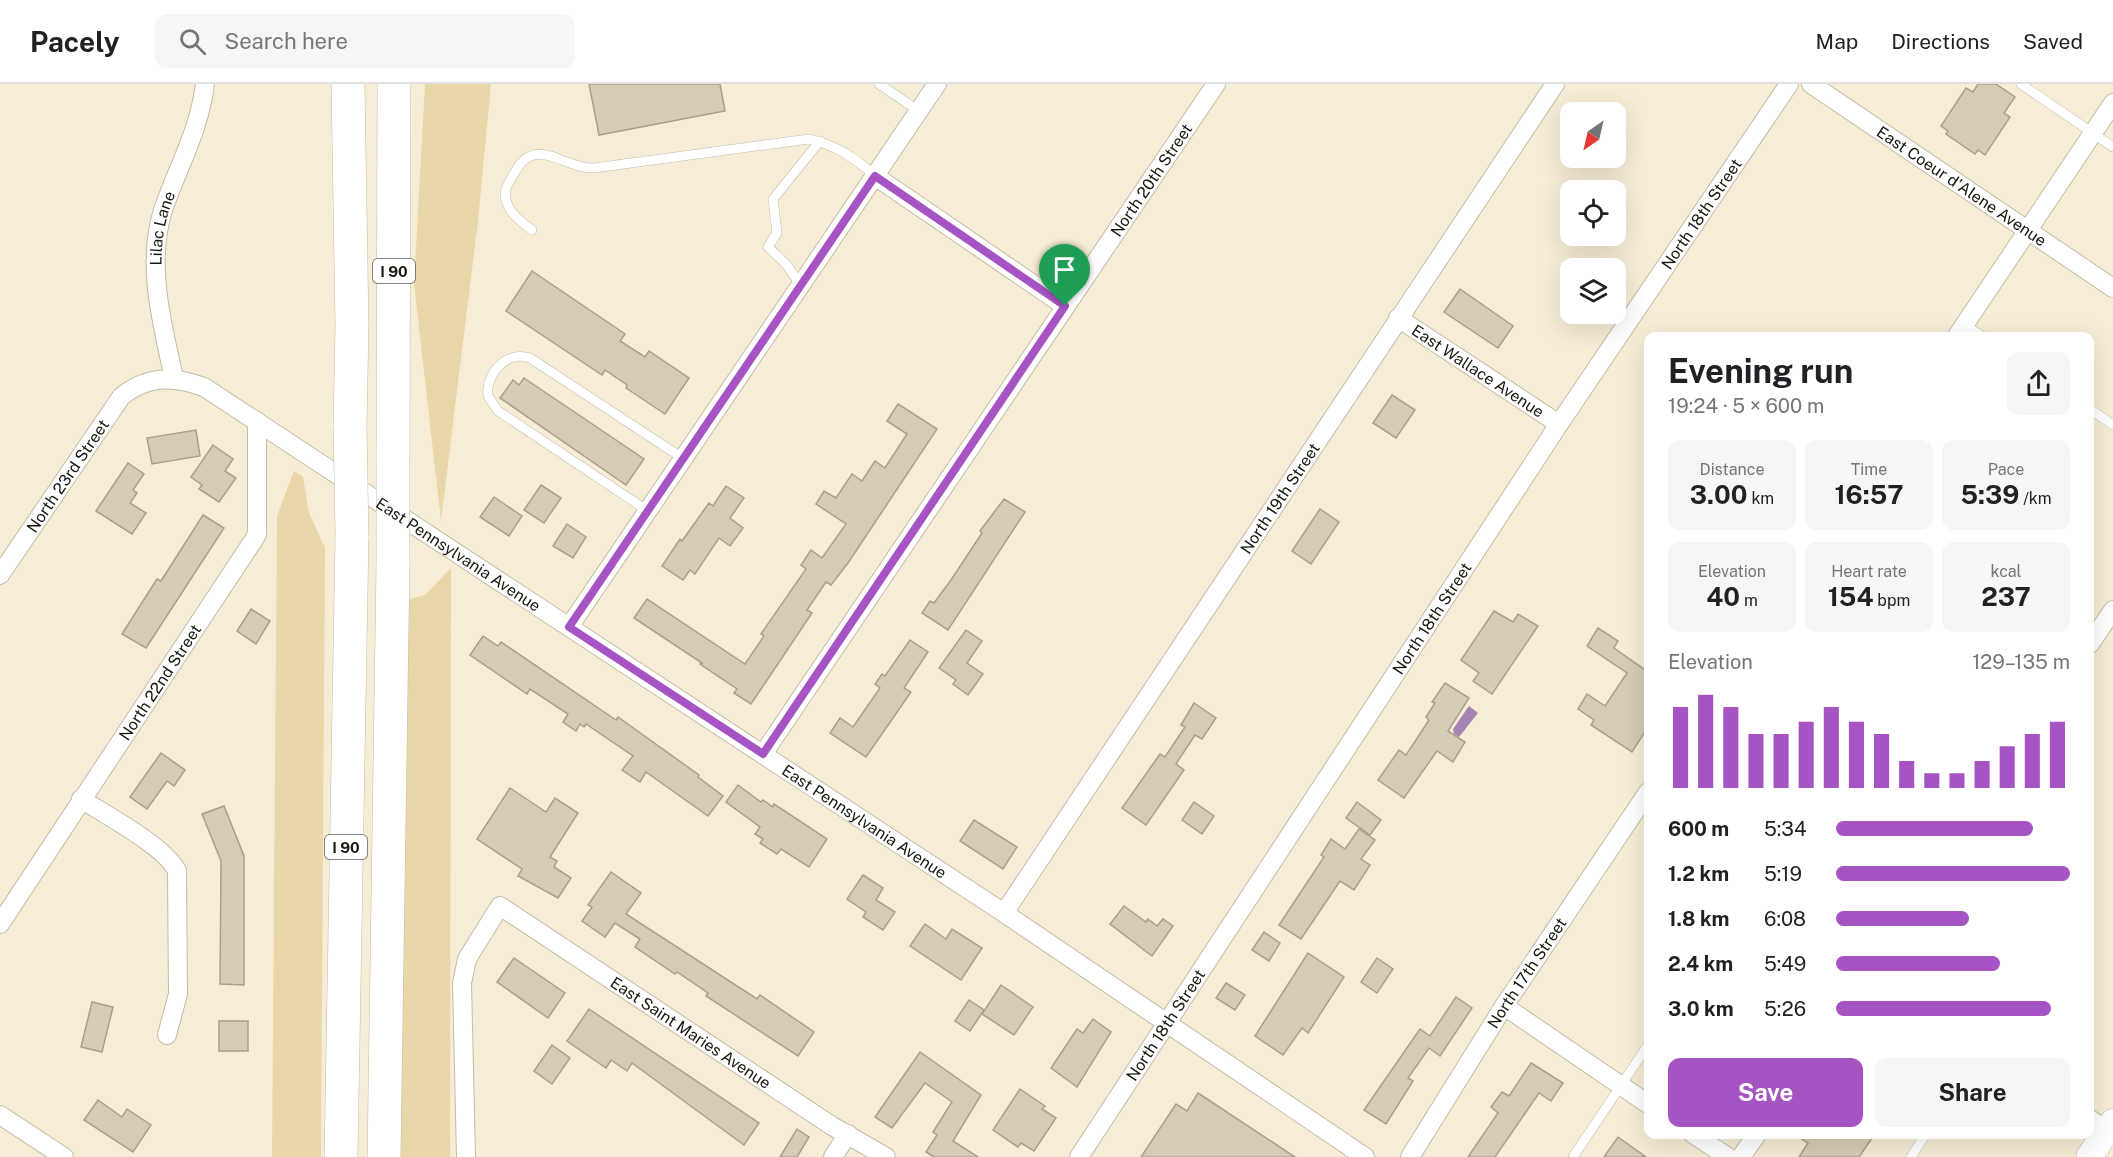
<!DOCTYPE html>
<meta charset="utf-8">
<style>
body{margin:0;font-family:"Public Sans",sans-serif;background:#f6f6f6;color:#202124;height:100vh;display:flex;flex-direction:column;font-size:22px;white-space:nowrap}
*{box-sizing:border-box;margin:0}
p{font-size:20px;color:#757577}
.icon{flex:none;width:33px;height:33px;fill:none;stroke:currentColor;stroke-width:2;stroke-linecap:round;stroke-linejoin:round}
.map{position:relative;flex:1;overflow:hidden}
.side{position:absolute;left:1644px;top:248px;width:450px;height:807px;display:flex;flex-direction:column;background:#fff;border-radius:12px;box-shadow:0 6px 24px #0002}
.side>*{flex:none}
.needle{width:39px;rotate:214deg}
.fabs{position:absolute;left:1560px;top:18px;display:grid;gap:12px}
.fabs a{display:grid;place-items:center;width:66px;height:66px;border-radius:12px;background:#fff;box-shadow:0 6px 24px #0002;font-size:30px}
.pin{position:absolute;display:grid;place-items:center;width:51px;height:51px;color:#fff;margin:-62px -26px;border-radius:50% 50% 50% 0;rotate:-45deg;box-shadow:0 0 6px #0007}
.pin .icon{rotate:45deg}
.round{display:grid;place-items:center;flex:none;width:63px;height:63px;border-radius:12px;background:#f6f6f6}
.head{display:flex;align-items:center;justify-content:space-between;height:102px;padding:0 24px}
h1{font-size:33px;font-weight:700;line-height:45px}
.metrics{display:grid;grid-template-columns:repeat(3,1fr);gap:9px;height:102px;padding:6px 24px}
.metrics div{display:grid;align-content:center;border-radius:12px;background:#f6f6f6;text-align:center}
.metrics b{font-size:26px;font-weight:700}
.metrics small{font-size:16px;font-weight:400}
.metrics p{font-size:16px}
.chart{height:168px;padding:12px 24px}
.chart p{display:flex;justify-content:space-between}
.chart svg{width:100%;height:108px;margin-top:6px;stroke:#a654c4;stroke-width:6}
.cta{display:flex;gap:12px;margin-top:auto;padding:12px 24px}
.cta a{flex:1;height:69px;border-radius:12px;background:#a654c4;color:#fff;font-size:24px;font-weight:700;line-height:69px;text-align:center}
.cta a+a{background:#f6f6f6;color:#202124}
ul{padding:0 24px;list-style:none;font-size:20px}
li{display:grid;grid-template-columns:96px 72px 1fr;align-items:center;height:45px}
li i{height:15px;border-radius:8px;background:#a654c4}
header{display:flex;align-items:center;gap:36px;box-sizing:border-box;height:84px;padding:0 30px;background:#fff;border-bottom:2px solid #e0e0e0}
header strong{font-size:28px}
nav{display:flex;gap:33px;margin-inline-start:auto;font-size:21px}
.search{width:420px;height:54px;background:#f6f6f6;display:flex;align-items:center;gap:15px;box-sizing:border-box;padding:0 21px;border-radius:12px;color:#757577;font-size:22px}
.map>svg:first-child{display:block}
.green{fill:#e9d7a9}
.water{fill:#a584b3}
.building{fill:#d6ccb5;stroke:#a9a089;stroke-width:1.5}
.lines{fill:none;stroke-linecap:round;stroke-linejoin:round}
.lane-casing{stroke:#c4bba4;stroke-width:10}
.street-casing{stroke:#c4bba4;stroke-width:20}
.secondary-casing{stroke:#c4bba4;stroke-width:27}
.highway-casing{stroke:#c4bba4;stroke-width:34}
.lane{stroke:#fff;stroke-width:9}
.street{stroke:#fff;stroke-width:18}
.secondary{stroke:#fff;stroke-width:26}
.highway{stroke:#fff;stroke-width:33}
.highway-bridge-casing{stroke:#c4bba4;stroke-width:34;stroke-linecap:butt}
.highway-bridge{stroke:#fff;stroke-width:33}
.route-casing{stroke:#fff;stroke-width:12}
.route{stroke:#a654c4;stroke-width:8}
.labels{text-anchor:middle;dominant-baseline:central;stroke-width:6;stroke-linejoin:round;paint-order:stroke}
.shield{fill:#fff;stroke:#5f5c56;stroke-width:1.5}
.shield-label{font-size:15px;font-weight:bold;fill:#1a160e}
.street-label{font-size:16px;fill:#1a160e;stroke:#fff}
</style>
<header>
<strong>Pacely</strong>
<div class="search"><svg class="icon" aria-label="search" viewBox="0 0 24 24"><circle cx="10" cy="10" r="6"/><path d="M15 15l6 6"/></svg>Search here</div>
<nav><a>Map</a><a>Directions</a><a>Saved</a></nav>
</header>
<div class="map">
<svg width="2113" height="1073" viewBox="0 0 2113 1073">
<rect width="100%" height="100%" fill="#f7edd6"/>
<!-- green -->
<g class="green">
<path d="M425,0H491L478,137L441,437L414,200Z"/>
<path d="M294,387L303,393L309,429L325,464L321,1073H272L277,432Z"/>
<path d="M451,484L450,1073H399L403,517L425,511Z"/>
</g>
<!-- water -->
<path class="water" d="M1469,622L1478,629L1459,653L1454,650L1453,645Z"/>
<!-- building -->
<g class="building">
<path d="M589,0H720L725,27L599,51Z"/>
<path d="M1978,0H1996L2015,13L2004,29L2010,33L1985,71L1978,66L1975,70L1946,50L1948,47L1941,42L1966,4L1973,8Z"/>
<path d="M532,187L625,250L620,257L645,273L649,267L689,294L665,330L626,304L627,301L605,286L602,291L506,227Z"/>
<path d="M1460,205L1513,242L1498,264L1444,228Z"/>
<path d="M524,294L644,375L626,401L500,314L513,296L519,301Z"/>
<path d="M1392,311L1415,326L1396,354L1373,339Z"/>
<path d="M898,320L937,345L848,479L831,501L826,498L807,526L812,529L751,620L734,609L737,605L700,580L702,579L634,534L647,515L745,580L764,552L761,550L806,485L801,481L811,466L822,474L846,440L816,420L824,407L836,414L852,390L862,397L875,377L885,384L907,350L887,337Z"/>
<path d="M196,346L200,372L152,380L147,354Z"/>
<path d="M213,361L233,375L225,387L236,394L219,418L199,405L202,401L191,393Z"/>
<path d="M128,379L144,390L133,406L137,409L130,419L146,429L132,450L96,427Z"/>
<path d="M541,401L561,414L544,439L524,426Z"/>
<path d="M726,402L744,414L730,434L743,444L730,462L719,454L695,490L690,486L683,496L662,482L680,455L682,457L709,419L713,422Z"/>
<path d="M494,413L522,432L509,452L480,433Z"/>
<path d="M1004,415L1025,428L948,546L922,529L930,517L934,519L951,496L982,449L980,447Z"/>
<path d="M1320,425L1339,438L1311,480L1292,467Z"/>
<path d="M203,431L224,444L146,564L122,550L157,495L161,497Z"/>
<path d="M567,440L586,453L573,474L553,462Z"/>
<path d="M251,525L270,537L256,560L237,547Z"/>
<path d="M1494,527L1513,538L1518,530L1538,542L1492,610L1473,597L1479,589L1461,576Z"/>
<path d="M1598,544L1618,557L1614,564L1648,588V643L1632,668L1591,641L1594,636L1578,625L1587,610L1605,622L1627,589L1587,562Z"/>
<path d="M966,546L982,557L967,579L983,590L968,611L953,600L956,596L939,584Z"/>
<path d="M483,552L498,562L501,558L616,636L618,633L699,691L698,693L723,712L708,732L646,688L640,698L622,686L633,672L586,640L584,643L580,640L576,647L563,638L568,630L530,605L527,610L470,571Z"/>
<path d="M910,556L928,568L904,604L911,608L866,673L830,649L840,634L853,643L880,604L875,600L882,590L885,592Z"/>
<path d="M1445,599L1469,614L1448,647L1465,658L1453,678L1437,667L1404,714L1378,696L1399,666L1406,671L1416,656L1429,636L1426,633L1435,619L1432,618Z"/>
<path d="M1194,619L1216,634L1202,655L1195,651L1176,680L1184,686L1146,741L1122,724L1160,670L1165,673L1185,643L1181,641Z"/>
<path d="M161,669L185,686L174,702L167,697L147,725L130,713Z"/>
<path d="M738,701L761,718L763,716L773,723L774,720L827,755L809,783L781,765L777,770L760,759L763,755L755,750L760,743L726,718Z"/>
<path d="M510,704L546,728L555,714L578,729L550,773L557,777L554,783L571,794L558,814L518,792L522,785L477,755Z"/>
<path d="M1194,718L1214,732L1202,750L1182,736Z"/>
<path d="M1357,718L1381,736L1370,751L1346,734Z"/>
<path d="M224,722L244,772V901L220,900L221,777L202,730Z"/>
<path d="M974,736L1017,763L1003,785L960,757Z"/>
<path d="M1359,745L1375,756L1361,775L1370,781L1354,806L1340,797L1301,855L1279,841L1324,773L1321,771L1331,755L1345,765Z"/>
<path d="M611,788L641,809L626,830L757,915L760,911L814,948L798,972L706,912L708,909L677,888L675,890L635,863L640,855L615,839L605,853L582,837L592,823L588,821Z"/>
<path d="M863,791L883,804L876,816L895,828L883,846L863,833L866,828L847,815Z"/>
<path d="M1124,822L1146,838L1148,835L1157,842L1163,835L1173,842L1152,872L1110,840Z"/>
<path d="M925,840L946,855L952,845L982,864L961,896L910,862Z"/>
<path d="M1264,848L1280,859L1269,877L1252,866Z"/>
<path d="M1308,869L1344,893L1308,949L1302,944L1283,971L1255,952Z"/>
<path d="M514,874L565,909L548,934L497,898Z"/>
<path d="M1377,874L1393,885L1377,909L1361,898Z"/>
<path d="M1226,899L1245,911L1235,926L1216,914Z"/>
<path d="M1001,901L1033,923L1014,951L982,930Z"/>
<path d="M1456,913L1472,924L1440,972L1429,964L1408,994L1413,997L1386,1040L1364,1026L1420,945L1430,952Z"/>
<path d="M969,916L984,926L970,947L955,937Z"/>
<path d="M92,918L113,923L102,968L81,963Z"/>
<path d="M589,925L759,1039L744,1061L632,979L627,987L611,976L606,984L567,957Z"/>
<path d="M1093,935L1111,948L1077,1003L1051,984L1077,945L1083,949Z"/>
<rect x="219" y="937" width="29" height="30"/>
<path d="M552,961L570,974L552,1000L534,987Z"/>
<path d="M920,968L981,1011L953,1057L978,1073H934L926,1068L937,1051L933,1048L952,1018L925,999L892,1044L875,1033Z"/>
<path d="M1531,979L1563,999L1551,1017L1539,1009L1495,1073H1468L1498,1029L1491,1023L1502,1008L1509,1012Z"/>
<path d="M1020,1005L1045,1022L1042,1025L1056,1034L1034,1067L1021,1059L1018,1063L993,1046Z"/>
<path d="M1198,1009L1295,1073H1141L1176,1020L1187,1027Z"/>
<path d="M98,1016L122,1033L127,1025L151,1041L133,1068L84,1036Z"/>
<path d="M797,1045L809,1053L797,1073H780Z"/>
<path d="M1794,1050H1875L1859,1073H1799L1808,1059Z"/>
<path d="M1618,1053L1646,1073H1604Z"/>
</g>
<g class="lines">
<!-- lane casing -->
<g class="lane-casing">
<g id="lane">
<path d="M879,0L919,27"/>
<path d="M2021,0L2113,63"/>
<path d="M532,146C518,136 502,123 506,105C508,99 512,93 515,88C536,50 563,85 594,84L809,55C836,61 855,74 875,92"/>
<path d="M801,202L787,181L768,163L777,149L773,115L820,57"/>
<path d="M1965,241L1982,252"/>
<path d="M2090,325L2113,341"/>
<path d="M648,427L498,327L488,312C485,290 507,266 530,274L684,375"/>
<path d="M1573,1073L1648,961"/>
<path d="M1911,1073L1926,1050"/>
</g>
</g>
<!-- street casing -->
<g class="street-casing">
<g id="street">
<path id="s1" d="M1811,0L2113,204"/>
<path d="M875,92L1065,222"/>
<path id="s2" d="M1398,234L1559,340"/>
<path d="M1957,252L2113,19"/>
<path id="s3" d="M174,294C162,240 146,180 163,126C178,82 199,48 205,0"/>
<path id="s4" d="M0,491L121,313C147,291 174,292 204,303L1004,829L1365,1073"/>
<path d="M569,543L937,0"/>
<path d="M2090,560L2113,526"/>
<path id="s5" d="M763,670L1216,0"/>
<path d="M81,715C106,731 166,763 177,787L178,910L167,951"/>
<path id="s6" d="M1004,829L1555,0"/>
<path id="s7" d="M0,840L253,457L257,450V337"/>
<path d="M1504,922L1648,1020"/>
<path d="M0,1031L64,1073"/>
<path d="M2090,1035L2107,1047"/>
<path d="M1693,1050L1728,1073"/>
<path id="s8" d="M466,1073L462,899L467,875L500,822L832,1042L886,1073"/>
<path d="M833,1073L848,1050"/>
<path id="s9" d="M1079,1073L1559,340L1789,0"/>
<path id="s10" d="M1410,1073L1504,922L1648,708"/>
<path d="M1741,1073L1757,1050"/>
</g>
</g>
<!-- secondary casing -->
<g class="secondary-casing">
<path id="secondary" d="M2089,1073L2113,1038"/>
</g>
<!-- highway casing -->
<g class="highway-casing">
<g id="highway">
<path d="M348,0L352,242L350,342"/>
<path d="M393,373L394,0"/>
<path d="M341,1073L352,452"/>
<path d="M384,1073L393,480"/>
</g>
</g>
<!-- lane -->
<use href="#lane" class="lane"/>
<!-- street -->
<use href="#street" class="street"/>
<!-- secondary -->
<use href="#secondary" class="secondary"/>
<!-- highway -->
<use href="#highway" class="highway"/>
<!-- highway-bridge casing -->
<g class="highway-bridge-casing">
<g id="highway-bridge">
<path d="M350,342L352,452"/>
<path d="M393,373V480"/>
</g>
</g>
<!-- highway-bridge -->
<use href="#highway-bridge" class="highway-bridge"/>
</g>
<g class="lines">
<!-- route casing -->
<g class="route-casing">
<path id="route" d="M875,92L1065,222L763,670L569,543Z"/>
</g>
<!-- route -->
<use href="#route" class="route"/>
</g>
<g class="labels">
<!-- shield labels -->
<g class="shield">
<rect x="373" y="175" width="42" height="24" rx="4.5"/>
<rect x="325" y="751" width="42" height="24" rx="4.5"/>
</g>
<g class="shield-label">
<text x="394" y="187">I 90</text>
<text x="346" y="763">I 90</text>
</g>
<!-- street labels -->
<g class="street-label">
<text stroke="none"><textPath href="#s5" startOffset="693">North 20th Street</textPath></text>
<text stroke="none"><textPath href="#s1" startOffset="182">East Coeur d'Alene Avenue</textPath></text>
<text stroke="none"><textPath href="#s9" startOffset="1130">North 18th Street</textPath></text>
<text stroke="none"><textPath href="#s3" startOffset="152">Lilac Lane</textPath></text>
<text stroke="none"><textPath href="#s2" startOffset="96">East Wallace Avenue</textPath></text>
<text stroke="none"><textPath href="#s4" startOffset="120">North 23rd Street</textPath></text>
<text stroke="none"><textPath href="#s6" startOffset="498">North 19th Street</textPath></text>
<text stroke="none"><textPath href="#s4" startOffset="608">East Pennsylvania Avenue</textPath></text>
<text stroke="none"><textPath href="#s9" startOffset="644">North 18th Street</textPath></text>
<text stroke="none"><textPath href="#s7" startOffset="290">North 22nd Street</textPath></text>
<text stroke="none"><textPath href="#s4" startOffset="1094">East Pennsylvania Avenue</textPath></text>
<text stroke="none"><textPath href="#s10" startOffset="218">North 17th Street</textPath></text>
<text stroke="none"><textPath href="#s9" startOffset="158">North 18th Street</textPath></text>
<text stroke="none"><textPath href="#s8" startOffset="490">East Saint Maries Avenue</textPath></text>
</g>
</g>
</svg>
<div class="fabs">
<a><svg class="needle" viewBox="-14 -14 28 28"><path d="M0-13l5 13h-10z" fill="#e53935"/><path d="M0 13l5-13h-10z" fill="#757577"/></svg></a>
<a><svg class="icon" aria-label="locate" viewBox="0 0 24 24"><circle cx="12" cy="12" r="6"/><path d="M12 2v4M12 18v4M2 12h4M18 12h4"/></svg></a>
<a><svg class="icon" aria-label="layers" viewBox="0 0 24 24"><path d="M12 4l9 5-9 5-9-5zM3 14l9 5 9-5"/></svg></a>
</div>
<div class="pin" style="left:1065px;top:222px;background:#1e9e55"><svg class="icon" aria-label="arrive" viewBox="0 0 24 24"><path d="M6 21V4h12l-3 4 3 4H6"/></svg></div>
<section class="side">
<div class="head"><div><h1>Evening run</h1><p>19:24 · 5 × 600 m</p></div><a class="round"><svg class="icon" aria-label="share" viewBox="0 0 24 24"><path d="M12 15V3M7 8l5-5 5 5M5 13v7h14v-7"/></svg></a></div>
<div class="metrics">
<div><p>Distance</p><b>3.00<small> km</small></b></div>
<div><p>Time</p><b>16:57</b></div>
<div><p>Pace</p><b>5:39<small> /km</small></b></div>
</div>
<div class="metrics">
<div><p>Elevation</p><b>40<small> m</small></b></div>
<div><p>Heart rate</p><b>154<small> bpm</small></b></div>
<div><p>kcal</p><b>237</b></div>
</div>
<div class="chart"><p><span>Elevation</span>129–135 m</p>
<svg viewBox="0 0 160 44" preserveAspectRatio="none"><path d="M5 44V11M15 44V6M25 44V11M35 44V22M45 44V22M55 44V17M65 44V11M75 44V17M85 44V22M95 44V33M105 44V38M115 44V38M125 44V33M135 44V27M145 44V22M155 44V17"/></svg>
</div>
<ul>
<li><b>600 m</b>5:34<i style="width:84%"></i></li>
<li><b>1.2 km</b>5:19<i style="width:100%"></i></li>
<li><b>1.8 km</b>6:08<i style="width:57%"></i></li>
<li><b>2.4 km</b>5:49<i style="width:70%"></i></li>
<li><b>3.0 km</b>5:26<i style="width:92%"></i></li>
</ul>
<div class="cta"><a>Save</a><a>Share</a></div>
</section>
</div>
